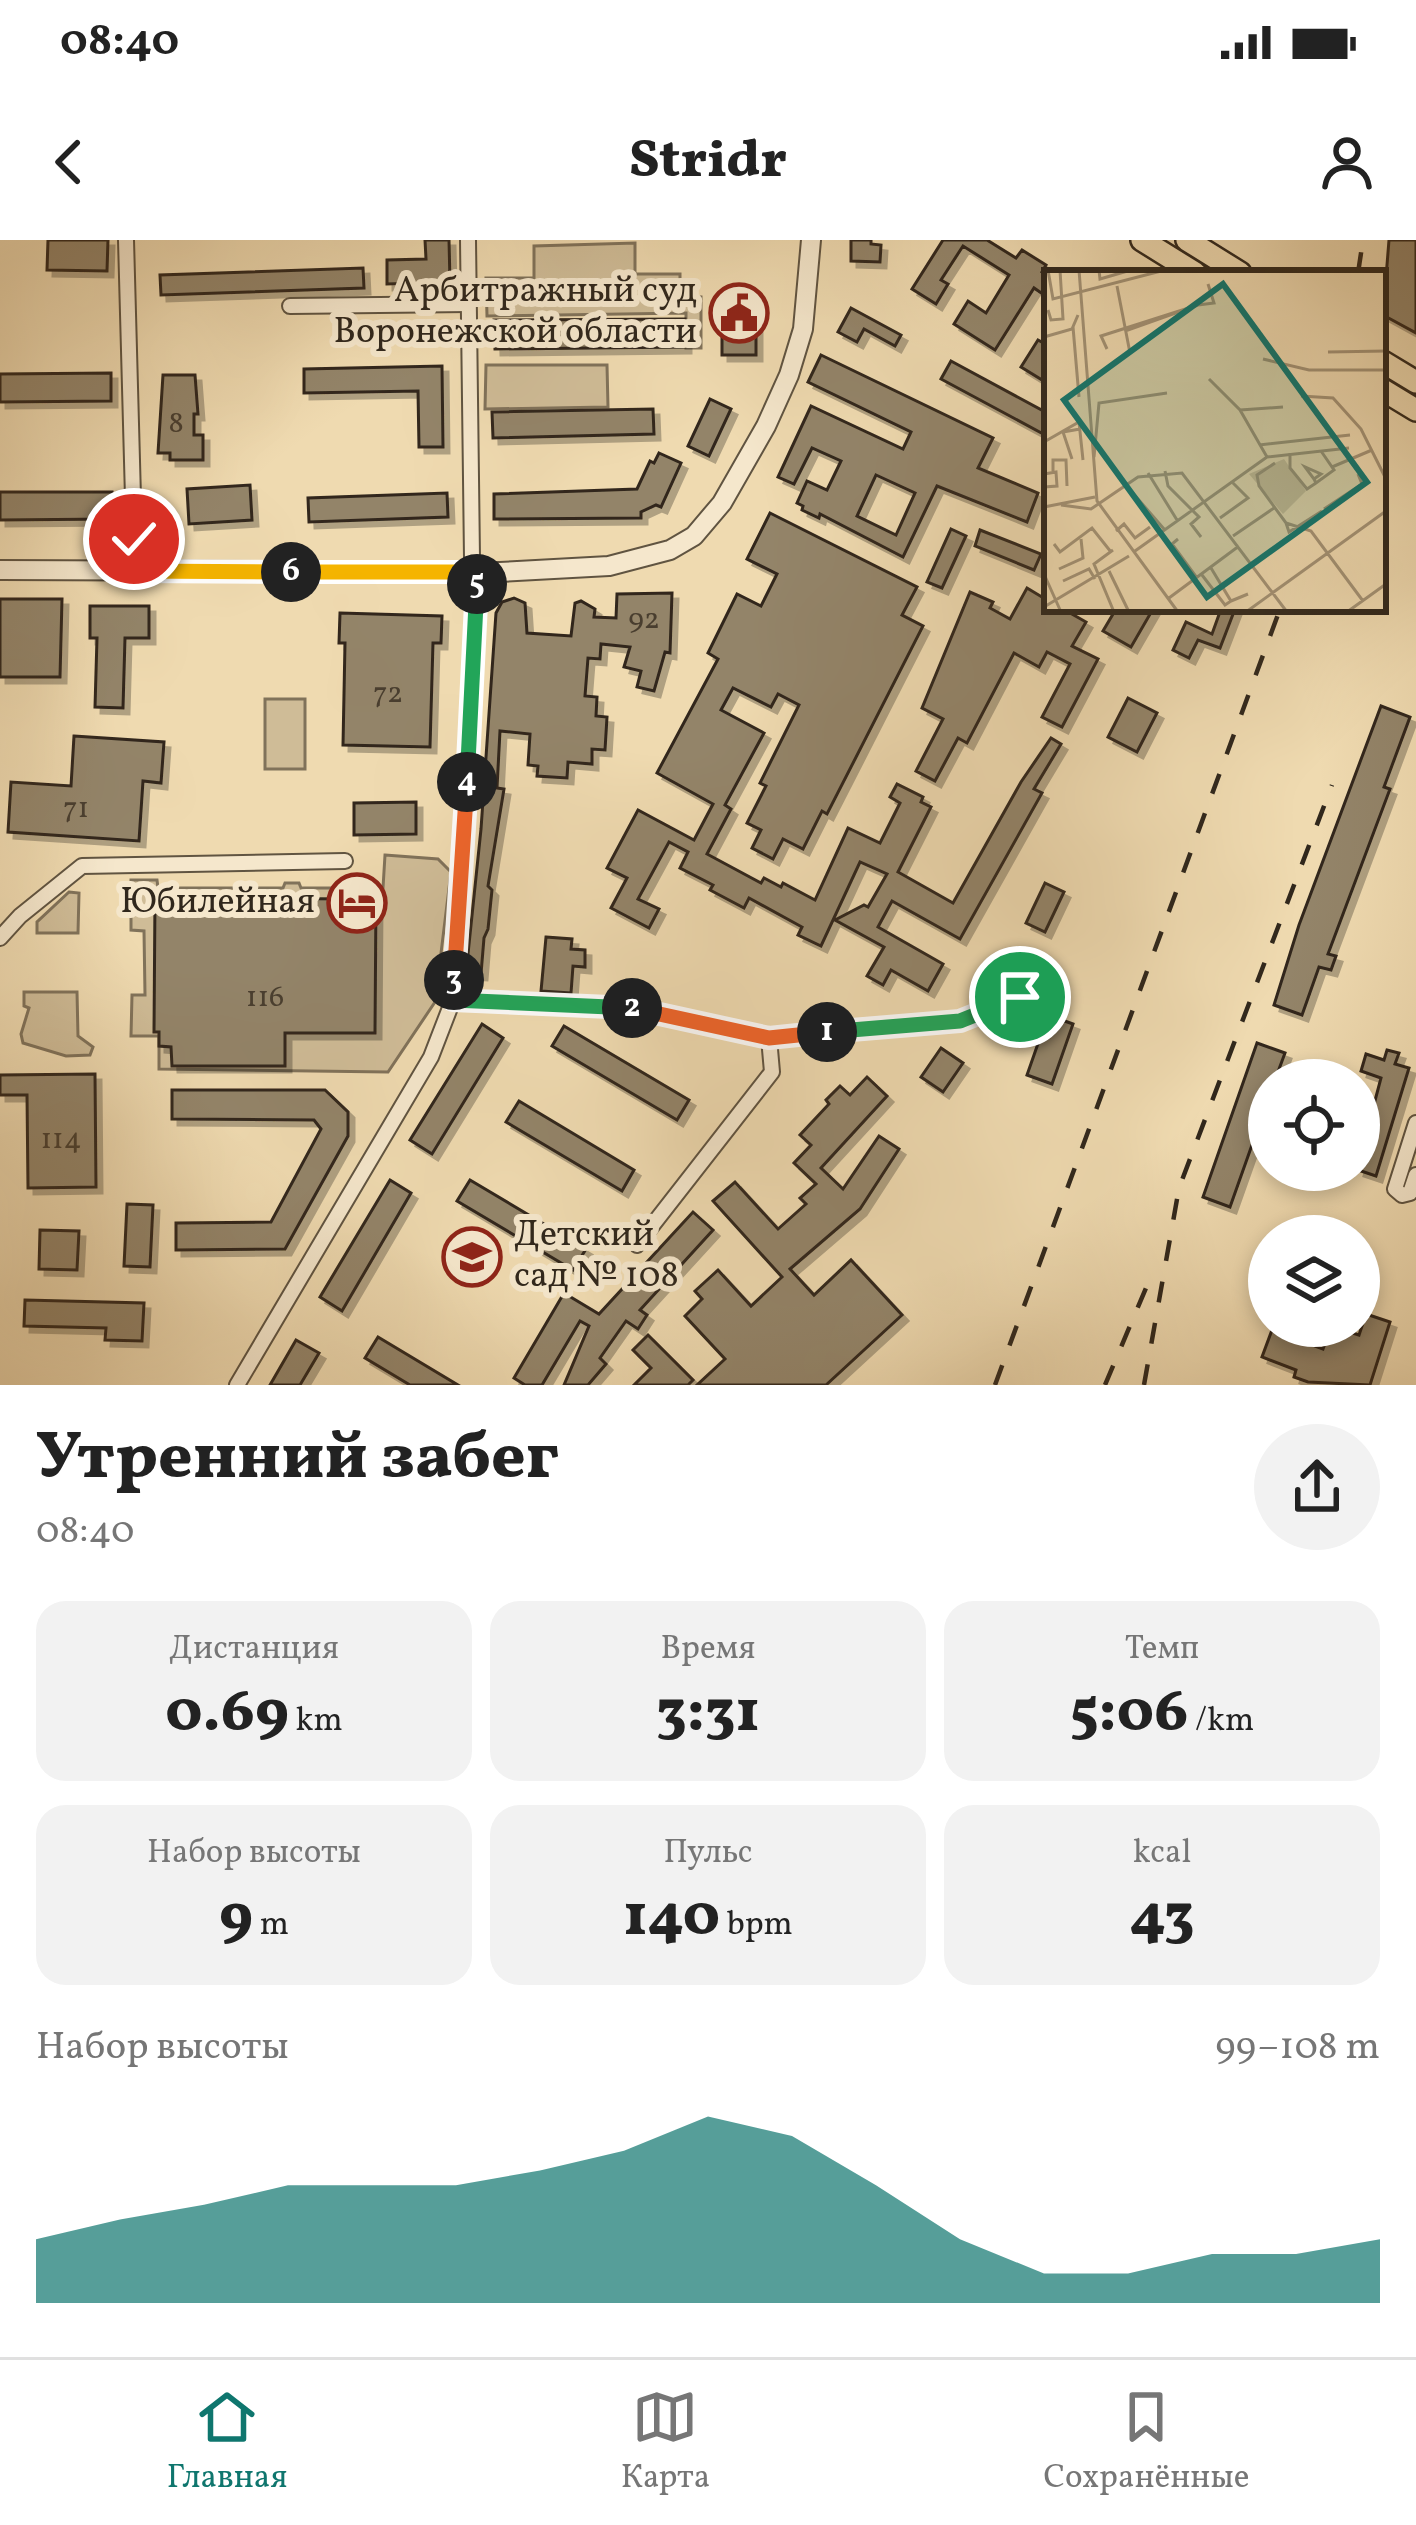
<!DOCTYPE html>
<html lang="ru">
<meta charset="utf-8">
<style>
body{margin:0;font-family:Vollkorn,serif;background:#f2f2f2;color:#222;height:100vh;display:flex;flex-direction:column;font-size:45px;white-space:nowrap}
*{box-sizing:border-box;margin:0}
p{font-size:39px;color:#767676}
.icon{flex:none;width:66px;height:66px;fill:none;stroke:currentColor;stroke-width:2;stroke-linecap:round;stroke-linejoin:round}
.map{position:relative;height:1145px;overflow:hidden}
.details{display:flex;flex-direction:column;background:#fff;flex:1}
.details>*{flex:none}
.tools{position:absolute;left:1248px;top:819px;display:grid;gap:24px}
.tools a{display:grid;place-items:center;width:132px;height:132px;border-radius:50%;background:#fff;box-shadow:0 6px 18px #0003;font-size:60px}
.pin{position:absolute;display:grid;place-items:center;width:102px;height:102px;color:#fff;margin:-51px;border:6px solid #fff;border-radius:50%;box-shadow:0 3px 12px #0007}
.km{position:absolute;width:60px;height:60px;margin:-30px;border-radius:50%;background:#222;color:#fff;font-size:33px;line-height:60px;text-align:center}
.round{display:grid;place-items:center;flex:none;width:126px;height:126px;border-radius:63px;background:#f2f2f2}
.head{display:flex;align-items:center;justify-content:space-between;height:204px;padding:0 36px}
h1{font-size:66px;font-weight:800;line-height:90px}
.figures{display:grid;grid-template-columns:repeat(3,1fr);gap:18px;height:204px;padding:12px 36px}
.figures div{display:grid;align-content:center;border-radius:30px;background:#f2f2f2;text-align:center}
.figures b{font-size:60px;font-weight:800}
.figures small{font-size:33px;font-weight:400}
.figures p{font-size:33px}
.chart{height:336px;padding:24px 36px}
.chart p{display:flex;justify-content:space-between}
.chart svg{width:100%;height:216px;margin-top:12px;fill:#0f766e;opacity:.7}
.status{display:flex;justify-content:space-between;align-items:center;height:84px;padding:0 60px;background:#fff;direction:ltr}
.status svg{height:33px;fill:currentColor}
header{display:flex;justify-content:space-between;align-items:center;height:156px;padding:0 36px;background:#fff;font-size:54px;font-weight:800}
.dock{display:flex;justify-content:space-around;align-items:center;height:168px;border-top:3px solid #e0e0e0;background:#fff;font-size:33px;color:#767676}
.dock a{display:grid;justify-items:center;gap:6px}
.dock .active{color:#0f766e}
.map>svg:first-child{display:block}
.green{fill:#cfbc97;stroke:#80725a;stroke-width:3}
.building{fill:#938469;stroke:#30271c;stroke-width:3;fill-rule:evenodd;filter:url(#shadow)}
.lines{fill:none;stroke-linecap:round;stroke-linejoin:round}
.minor-casing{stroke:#605441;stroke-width:18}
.tertiary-casing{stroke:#605441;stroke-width:22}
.primary-casing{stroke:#30271c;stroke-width:26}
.minor{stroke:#f5e7cc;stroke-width:14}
.tertiary{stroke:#f5e7cc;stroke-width:18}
.primary{stroke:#efdab0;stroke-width:21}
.rail{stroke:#30271c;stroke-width:4.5;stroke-dasharray:21 21;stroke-linecap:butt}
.split-1-casing{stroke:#fff;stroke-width:24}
.split-2-casing{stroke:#fff;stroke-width:24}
.split-3-casing{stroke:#fff;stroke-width:24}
.split-4-casing{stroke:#fff;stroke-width:24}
.split-5-casing{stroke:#fff;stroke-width:24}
.split-6-casing{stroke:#fff;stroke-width:24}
.split-7-casing{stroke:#fff;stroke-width:24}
.split-1{stroke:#22a559;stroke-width:15}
.split-2{stroke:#f0652b;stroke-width:15}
.split-3{stroke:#22a559;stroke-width:15}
.split-4{stroke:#f0652b;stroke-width:15}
.split-5{stroke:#22a559;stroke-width:15}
.split-6{stroke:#f5b400;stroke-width:15}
.split-7{stroke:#f5b400;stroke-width:15}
.labels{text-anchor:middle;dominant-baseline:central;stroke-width:12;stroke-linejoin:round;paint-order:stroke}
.number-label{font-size:30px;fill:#493e2f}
.poi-label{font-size:36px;fill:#30271c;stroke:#f5e7cc;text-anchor:end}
.inset-road{fill:none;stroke:#a39275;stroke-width:3}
.view{fill:#0f766e;fill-opacity:0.15;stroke:#0f766e;stroke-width:6}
.inset-edge{fill:none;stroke:#30271c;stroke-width:6}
</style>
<div class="status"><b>08:40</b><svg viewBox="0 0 49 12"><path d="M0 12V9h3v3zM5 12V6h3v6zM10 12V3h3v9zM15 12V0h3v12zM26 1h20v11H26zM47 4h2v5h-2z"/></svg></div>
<header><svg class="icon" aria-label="back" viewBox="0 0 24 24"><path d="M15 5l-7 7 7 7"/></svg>Stridr<svg class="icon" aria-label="person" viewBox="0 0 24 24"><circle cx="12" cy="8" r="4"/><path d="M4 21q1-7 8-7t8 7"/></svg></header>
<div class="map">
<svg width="1416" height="1145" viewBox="0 0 1416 1145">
<defs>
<filter id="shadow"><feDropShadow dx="6" dy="6" stdDeviation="0" flood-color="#0004"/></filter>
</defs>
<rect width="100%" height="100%" fill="#efdab0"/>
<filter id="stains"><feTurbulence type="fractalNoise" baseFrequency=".00167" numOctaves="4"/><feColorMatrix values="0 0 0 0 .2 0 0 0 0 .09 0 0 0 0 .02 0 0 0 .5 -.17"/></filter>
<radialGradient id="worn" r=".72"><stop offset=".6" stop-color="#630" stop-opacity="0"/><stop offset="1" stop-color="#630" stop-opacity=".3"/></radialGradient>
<!-- green -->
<g class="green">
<path d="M635,3V34H680V56L701,57V108H686V73L487,76L486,38H534V6Z"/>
<path d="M486,125H607L608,167L485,169Z"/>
<rect x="265" y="459" width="40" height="70"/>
<path d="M385,615L438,619L451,632L435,762L388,832L159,829V796H131L132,755H145L144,691L131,690V640H157L158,648H283L285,643H299L301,648H383Z"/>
<path d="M69,652L79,653L78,693H37V682Z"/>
<path d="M24,752H77L78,796L93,807L90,815L66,816L23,803L21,794L29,768L24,766Z"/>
</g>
<!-- building -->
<g class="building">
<path d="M48,0H108L107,31L47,30Z"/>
<path d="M425,0H449L450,42L387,44V20L426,19Z"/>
<path d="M851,0H871V4L881,5L880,22L851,21Z"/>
<path d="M943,0H987L1016,18L1022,10L1046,25L1042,32L1047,35V57L1034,48L995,110L954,84L968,61L986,73L1009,35L963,6L941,40L948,44L936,64L912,49Z"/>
<path d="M1389,0H1416V93L1383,75Z"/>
<path d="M363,28L364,48L161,55L160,35Z"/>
<rect x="722" y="53" width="34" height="62"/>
<path d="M851,68L901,95L895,106L864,89L857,102L838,92Z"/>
<path d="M685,79V107L495,109L494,80Z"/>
<path d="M1038,100L1047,105V143L1021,127Z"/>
<path d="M821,115L993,198L978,228L1038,253L1027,282L937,246L903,317L820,274L819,278L802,270L803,266L797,263L807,241L827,250L841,221L812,208L794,244L778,237L811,166L903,209L911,192L808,142ZM876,235L915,253L896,295L857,276Z"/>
<path d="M951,121L1047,173V196L941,139Z"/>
<path d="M442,126L443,207H419L418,151L304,153V129Z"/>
<path d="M111,133V161L0,162V134Z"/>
<path d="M163,135H195L198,174H194V195H203V220H170V213H158Z"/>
<path d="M710,159L731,169L709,216L688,206Z"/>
<path d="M653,169L654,194L493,198L492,172Z"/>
<path d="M659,213L681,223L661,267L656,265L641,272V278L494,279V254L637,249L650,221L654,223Z"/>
<path d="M250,245L252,280L189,284L187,249Z"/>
<path d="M0,252H112V279L0,280Z"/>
<path d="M447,253L448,277L309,282L308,258Z"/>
<path d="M770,273L917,347L902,375L923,386L827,574L822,571L803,609L783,599L773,619L752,608L761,590L747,583L766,546L760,543L799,465L778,454L771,467L733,448L721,470L764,493L725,565L731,569L707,614L761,643L764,638L781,647L783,643L815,660L848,588L880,603L900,563L890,557L897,544L923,557L921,562L931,567L898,632L953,663L1021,542L1051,498L1061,504L1034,549L1042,553L960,699L892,661L878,687L943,724L928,751L891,730L883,745L867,736L884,707L835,680L864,665L868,667L887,634L860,622L821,706L798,695L802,687L749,658L744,668L710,650L713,645L680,628L688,612L669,602L638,659L659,669L649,688L611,668L627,638L607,628L638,570L694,600L713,564L657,533L718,419L708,413L737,354L761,366L777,334L747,319Z"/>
<path d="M951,289L966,296L942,348L927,342Z"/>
<path d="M980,290L1041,314L1034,330L975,306Z"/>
<path d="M1027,348L1047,360V369H1063L1086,382L1072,406L1098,419L1062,487L1042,477L1070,424L1047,412L1039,427L1014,413L967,503L958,498L935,541L916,531L943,479L922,468L970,352L993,362L990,368L1010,379Z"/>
<path d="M672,353L670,413L665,412L654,451L637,447L641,431L624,427L630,407L601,404L600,419L588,418L585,456L597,457L596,476L607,477L605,510L592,509V524L568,522L567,538L537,536L538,526L528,525L530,494L500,491L497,548L504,549L488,646L492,650L488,689L484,698L481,734L466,733L481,589L496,373L502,362L514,358L525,363L527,393L571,396L575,363L581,361L595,369L594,377L616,378L617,354Z"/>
<path d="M0,359H62L60,437H0Z"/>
<path d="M90,366H149V398H125L123,468L95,467L97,398H90Z"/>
<path d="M1116,369H1153L1131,407L1103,391Z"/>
<path d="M1221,369H1235L1220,408L1198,400L1189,418L1173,410L1186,382L1212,394Z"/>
<path d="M340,373L442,376L441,403H433L430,507L343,505L345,403H339Z"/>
<path d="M1128,458L1157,473L1137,512L1108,497Z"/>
<path d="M1381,466L1410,477L1384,547L1390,549L1328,714L1336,716L1331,730L1319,727L1302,775L1274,765L1299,685Z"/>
<path d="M74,496L164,502L161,543L143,541L139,601L8,592L11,542L71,546Z"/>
<path d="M416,562V594L354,595V563Z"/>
<path d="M1045,643L1064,652L1045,692L1026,683Z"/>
<path d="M155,658L376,659L375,793H285V826H172L171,807L159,806V792H154Z"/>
<path d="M546,697L572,699L571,709L585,710V727L573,726L571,753L541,751Z"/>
<path d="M1048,775L1073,784L1052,844L1027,835Z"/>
<path d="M482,784L503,798L432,914L410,900Z"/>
<path d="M564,786L689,860L677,880L552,806Z"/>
<path d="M1257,803L1285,813L1275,840H1269V857L1230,967L1203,957Z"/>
<path d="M941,808L963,823L943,852L921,837Z"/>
<path d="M1387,810L1399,813L1395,824L1409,828L1376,936L1358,930L1363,914L1359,913L1362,895L1359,894V868L1372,872L1381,838L1361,831L1366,814L1384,820Z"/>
<path d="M95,834L96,947L28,948L27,855H0V835Z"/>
<path d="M867,837L887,856L821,928L843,949L879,896L899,909L860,969L790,1029L814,1055L851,1020L902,1075L826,1145H697L725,1119L685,1076L702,1059L695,1051L718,1030L751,1066L782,1037L713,961L735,942L778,989L806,964L800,958L816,944L794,923L811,905L800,895L829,864L826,860L840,846L850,855Z"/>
<path d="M172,850H325L348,872V896L285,1009L176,1010V983L271,982L321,889L314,880L172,879Z"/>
<path d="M519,861L634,930L622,951L506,882Z"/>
<path d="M390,940L411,953L342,1071L320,1057Z"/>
<path d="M470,940L586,1009L573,1030L457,961Z"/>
<path d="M127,964L153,965L150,1027L124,1026Z"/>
<path d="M693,972L713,990L640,1070L647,1075L638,1089L626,1081L600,1118L606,1124L588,1145H564L589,1086L580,1081L542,1145H525L514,1138L564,1053L599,1074Z"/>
<path d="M40,990L79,991L77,1030L39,1029Z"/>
<path d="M25,1060L144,1063L142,1101L105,1100L106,1088L24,1086Z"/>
<path d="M1366,1074L1390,1082L1370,1145L1308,1142L1294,1137L1296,1130L1262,1117L1272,1090L1323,1109L1331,1086L1359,1095Z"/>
<path d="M648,1095L693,1140L688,1145H634L651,1128L633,1110Z"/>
<path d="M378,1097L458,1145H410L365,1118Z"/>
<path d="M296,1100L319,1113L300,1145H270Z"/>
</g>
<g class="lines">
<!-- minor casing -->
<g class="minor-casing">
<g id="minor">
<path d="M126,0L135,331"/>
<path d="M290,66L469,64"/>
<path d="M0,698L20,676L82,626L345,621"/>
<path d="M453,760L635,768L769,798L960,781L1020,757"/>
<path d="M1416,883L1395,949L1402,955L1410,953L1416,935"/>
<path d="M637,1005L772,832L769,798"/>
<path d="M237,1145L431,817L453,760L470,510L477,332L472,318L468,0"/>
</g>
</g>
<!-- tertiary casing -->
<g class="tertiary-casing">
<path id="tertiary" d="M0,330L500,332L609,326L670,310L694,296L722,263L766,186L789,135L803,89L811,0"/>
</g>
<!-- primary casing -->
<g class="primary-casing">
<g id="primary">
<path d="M1142,0L1195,33"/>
<path d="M1187,0L1240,33"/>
<path d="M1383,122L1416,142"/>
<path d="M1383,150L1416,170"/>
</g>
</g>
<!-- minor -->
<use href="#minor" class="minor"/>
<!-- tertiary -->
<use href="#tertiary" class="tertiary"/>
<!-- primary -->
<use href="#primary" class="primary"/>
<!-- rail -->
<g class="rail">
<path d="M1358,33L1363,0"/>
<path d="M995,1145L1280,369"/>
<path d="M1105,1145L1154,1029"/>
<path d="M1144,1145L1179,948L1332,545"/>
</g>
</g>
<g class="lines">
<!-- split-1 casing -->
<g class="split-1-casing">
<path id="split-1" d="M827,792L960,781L1020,757"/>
</g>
<!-- split-2 casing -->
<g class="split-2-casing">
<path id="split-2" d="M632,768L769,798L827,792"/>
</g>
<!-- split-3 casing -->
<g class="split-3-casing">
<path id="split-3" d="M454,740L453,760L632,768"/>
</g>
<!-- split-4 casing -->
<g class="split-4-casing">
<path id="split-4" d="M454,740L467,542"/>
</g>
<!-- split-5 casing -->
<g class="split-5-casing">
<path id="split-5" d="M467,542L477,344"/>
</g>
<!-- split-6 casing -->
<g class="split-6-casing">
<path id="split-6" d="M291,332H477V344"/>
</g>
<!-- split-7 casing -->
<g class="split-7-casing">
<path id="split-7" d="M134,299V331L291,332"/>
</g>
<!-- split-1 -->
<use href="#split-1" class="split-1"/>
<!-- split-2 -->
<use href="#split-2" class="split-2"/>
<!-- split-3 -->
<use href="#split-3" class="split-3"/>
<!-- split-4 -->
<use href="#split-4" class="split-4"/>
<!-- split-5 -->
<use href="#split-5" class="split-5"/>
<!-- split-6 -->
<use href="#split-6" class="split-6"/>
<!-- split-7 -->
<use href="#split-7" class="split-7"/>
</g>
<!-- icons -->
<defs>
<g id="civic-ring" transform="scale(3)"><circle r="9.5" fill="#f5e7cc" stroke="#8f2418" stroke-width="1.5"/><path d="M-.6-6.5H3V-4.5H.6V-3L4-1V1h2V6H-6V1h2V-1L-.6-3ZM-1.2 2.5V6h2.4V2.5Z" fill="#8f2418"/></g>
<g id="hotel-ring" transform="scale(3)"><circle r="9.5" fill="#f5e7cc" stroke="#8f2418" stroke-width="1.5"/><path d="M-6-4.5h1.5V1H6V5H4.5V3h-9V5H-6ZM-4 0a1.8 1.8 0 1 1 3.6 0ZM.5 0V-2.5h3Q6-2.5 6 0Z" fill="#8f2418"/></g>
<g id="school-ring" transform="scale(3)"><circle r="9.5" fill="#f5e7cc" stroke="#8f2418" stroke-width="1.5"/><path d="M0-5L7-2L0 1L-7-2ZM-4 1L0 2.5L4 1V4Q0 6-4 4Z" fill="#8f2418"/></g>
</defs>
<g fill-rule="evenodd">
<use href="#civic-ring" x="739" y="73"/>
<use href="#hotel-ring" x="357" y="663"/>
<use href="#school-ring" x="472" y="1017"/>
</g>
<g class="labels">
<!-- number labels -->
<g class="number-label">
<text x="176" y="184">8</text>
<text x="644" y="380">92</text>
<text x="388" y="454">72</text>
<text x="76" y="569">71</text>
<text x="265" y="758">116</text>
<text x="61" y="900">114</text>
</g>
<!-- poi labels -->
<g class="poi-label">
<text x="697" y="52">Арбитражный суд<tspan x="697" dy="41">Воронежской области</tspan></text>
<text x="315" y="663">Юбилейная</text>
<text x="514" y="996" text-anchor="start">Детский<tspan x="514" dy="41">сад № 108</tspan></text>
</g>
</g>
<!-- overview -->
<g transform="translate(1044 30)">
<rect width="342" height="342" fill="#efdab0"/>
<path d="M240,189L262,221L239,244L205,204Z" fill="#cfbc97"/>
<path class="inset-road" d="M4,0L9,29L121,0M35,0L53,231L134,342M55,0L56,9L87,0M73,16L86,83M154,35L170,33L164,14M4,40L7,50L19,49L16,0M29,57L35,127M0,67L28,59L34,45M63,79L57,66L154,35L81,61M284,82L342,81M219,89L265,100H342M165,109L196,140L223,187M257,126L289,128L317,159L342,209M196,140L239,137M0,172L35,152L39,190M215,175L306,165M246,183V198L263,219L272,213M50,187L55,133L123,123M28,189L19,162L36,159M231,193L213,205L215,216L242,253L267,261L319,331M288,197L328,180M9,201V190H22L23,216M121,201L124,216L155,247L147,254L157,267M104,203L133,250M0,204L12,202L13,216L0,217M270,209L277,204L261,197L270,209L272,213L290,200L277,181M81,214L120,259M17,235L47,239L94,207L138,203L243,342M0,237L51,227M280,239L318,214L314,204M176,248L204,228L189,213M242,253L245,262L278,241M72,261L80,254L91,268L106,257M189,266L230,238M134,269L128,274L153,308M10,274L16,282L48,258L67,282M69,280L50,294L70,342M91,281L223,187L305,178M167,298L187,331L204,324M15,299L39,288L37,269M65,301L85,342M0,304L17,342M158,305L181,335L187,331M19,311L45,299L51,309M125,328L195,276M0,337L85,286M202,342L342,241M303,342L342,314"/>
<path class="view" d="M179,14L323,212L163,327L20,130Z"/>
<rect width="342" height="342" class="inset-edge"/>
</g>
<rect width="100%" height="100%" filter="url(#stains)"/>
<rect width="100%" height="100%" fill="url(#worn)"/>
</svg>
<div class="tools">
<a><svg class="icon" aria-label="locate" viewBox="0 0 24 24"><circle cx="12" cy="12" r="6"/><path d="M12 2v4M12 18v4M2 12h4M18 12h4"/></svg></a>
<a><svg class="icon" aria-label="layers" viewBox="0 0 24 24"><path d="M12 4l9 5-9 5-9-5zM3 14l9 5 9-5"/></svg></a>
</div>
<div class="pin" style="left:1020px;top:757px;background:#1e9e55"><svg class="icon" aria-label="arrive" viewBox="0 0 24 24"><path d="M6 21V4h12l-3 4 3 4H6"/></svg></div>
<div class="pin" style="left:134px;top:299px;background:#d93025"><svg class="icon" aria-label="check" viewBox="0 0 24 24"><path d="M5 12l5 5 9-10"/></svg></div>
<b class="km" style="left:827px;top:792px">1</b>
<b class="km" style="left:632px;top:768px">2</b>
<b class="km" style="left:454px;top:740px">3</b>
<b class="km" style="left:467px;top:542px">4</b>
<b class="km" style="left:477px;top:344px">5</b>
<b class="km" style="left:291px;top:332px">6</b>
</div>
<section class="details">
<div class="head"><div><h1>Утренний забег</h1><p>08:40</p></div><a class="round"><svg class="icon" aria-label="share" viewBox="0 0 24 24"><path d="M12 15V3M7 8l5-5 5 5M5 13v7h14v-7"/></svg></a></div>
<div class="figures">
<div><p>Дистанция</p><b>0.69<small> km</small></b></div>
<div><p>Время</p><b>3:31</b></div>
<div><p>Темп</p><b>5:06<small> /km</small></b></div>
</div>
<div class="figures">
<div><p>Набор высоты</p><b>9<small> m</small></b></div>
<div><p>Пульс</p><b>140<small> bpm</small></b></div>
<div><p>kcal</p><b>43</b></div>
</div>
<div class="chart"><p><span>Набор высоты</span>99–108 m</p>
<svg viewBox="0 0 160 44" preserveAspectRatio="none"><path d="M0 44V31L10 27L20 24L30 20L40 20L50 20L60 17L70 13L80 6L90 10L100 20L110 31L120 38L130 38L140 34L150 34L160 31V44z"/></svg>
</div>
</section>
<nav class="dock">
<a class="active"><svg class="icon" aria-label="home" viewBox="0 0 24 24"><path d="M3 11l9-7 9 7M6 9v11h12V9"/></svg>Главная</a>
<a><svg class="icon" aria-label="map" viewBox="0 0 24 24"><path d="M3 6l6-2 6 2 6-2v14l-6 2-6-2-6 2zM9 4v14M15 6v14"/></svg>Карта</a>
<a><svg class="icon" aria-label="saved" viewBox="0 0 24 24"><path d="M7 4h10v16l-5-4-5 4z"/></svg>Сохранённые</a>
</nav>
